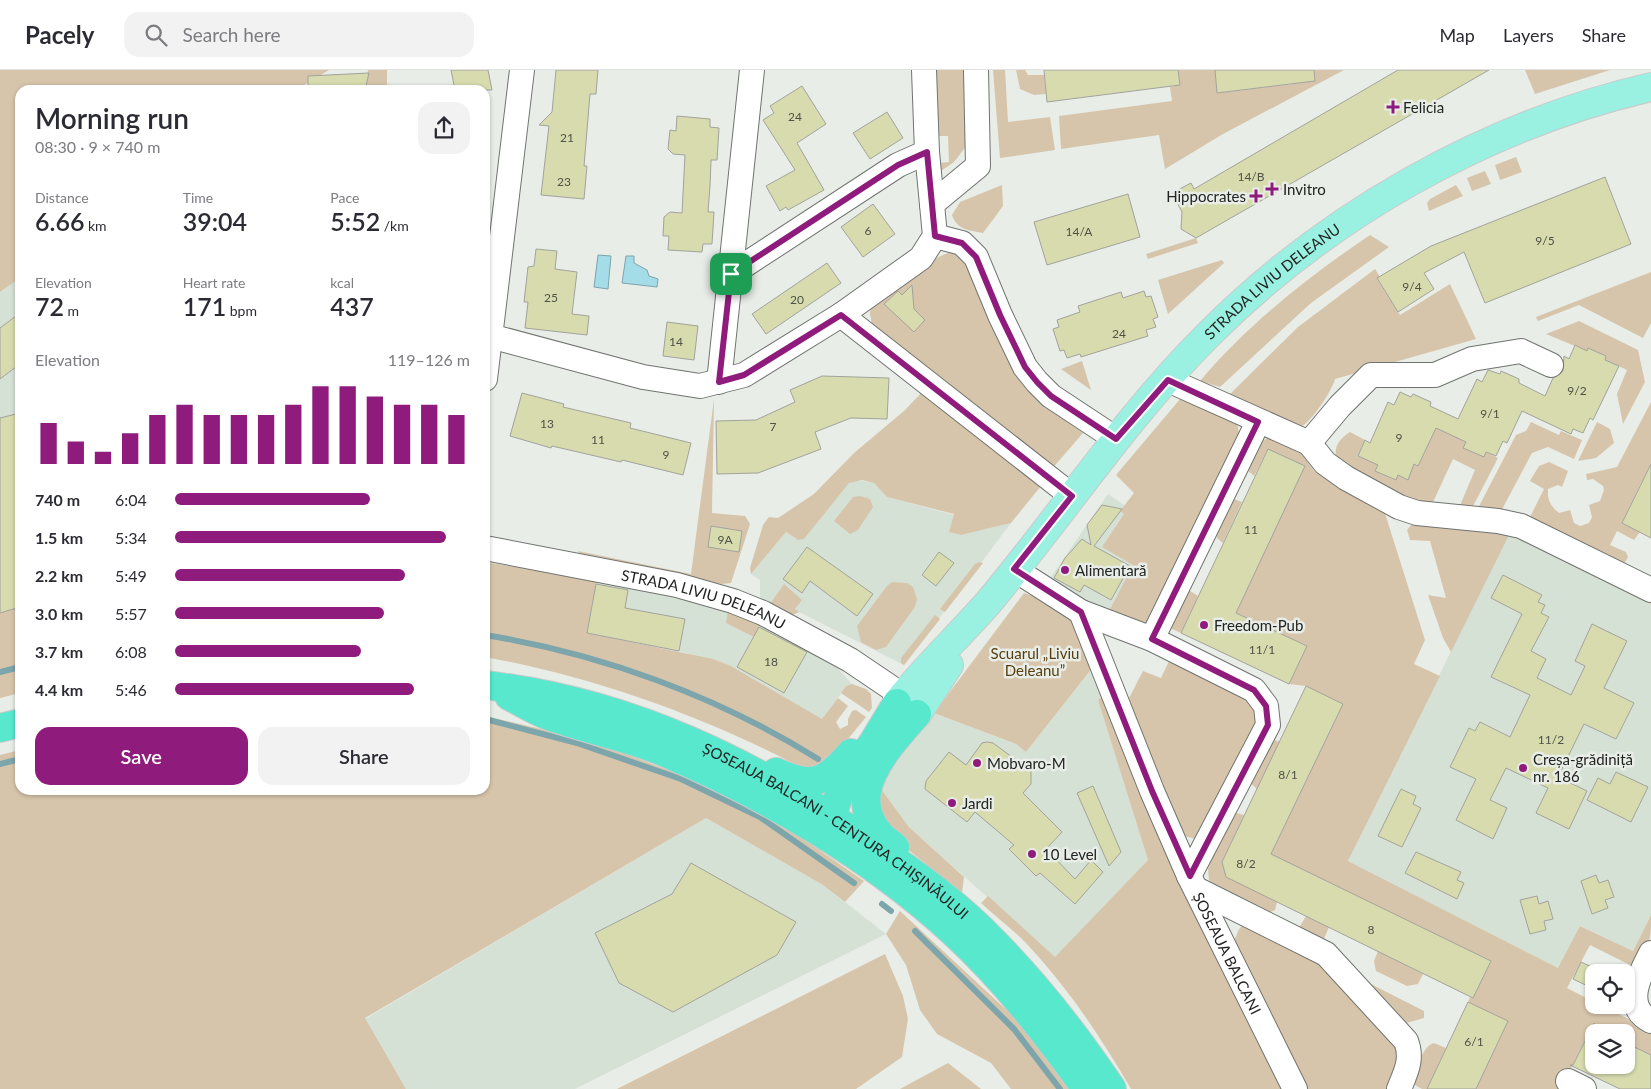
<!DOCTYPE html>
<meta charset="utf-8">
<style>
body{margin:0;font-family:Lato,sans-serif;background:#f2f2f3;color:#2b2b33;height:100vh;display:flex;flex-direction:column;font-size:19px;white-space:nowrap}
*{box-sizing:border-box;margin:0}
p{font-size:16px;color:#7c7c81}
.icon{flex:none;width:28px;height:28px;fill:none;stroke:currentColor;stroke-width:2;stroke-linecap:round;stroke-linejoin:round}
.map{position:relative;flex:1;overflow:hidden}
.side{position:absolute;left:15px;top:15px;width:475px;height:710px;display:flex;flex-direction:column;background:#fff;border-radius:15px;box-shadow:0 1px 4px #0004}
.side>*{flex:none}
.fabs{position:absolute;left:1585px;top:894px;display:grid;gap:10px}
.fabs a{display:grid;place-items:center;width:50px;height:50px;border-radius:10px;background:#fff;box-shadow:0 1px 4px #0004;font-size:25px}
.pin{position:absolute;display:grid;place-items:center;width:42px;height:42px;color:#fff;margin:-21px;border-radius:10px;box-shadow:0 2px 8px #0006}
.round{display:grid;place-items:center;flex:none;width:52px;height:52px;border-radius:15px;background:#f2f2f3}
.summary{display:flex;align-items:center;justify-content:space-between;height:85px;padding:0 20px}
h1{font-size:28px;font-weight:600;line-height:38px}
.stats{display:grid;grid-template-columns:repeat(3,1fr);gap:8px;height:85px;padding:5px 20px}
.stats div{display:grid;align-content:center}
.stats b{font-size:25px;font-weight:600}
.stats small{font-size:14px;font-weight:400}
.stats p{font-size:14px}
.chart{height:140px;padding:10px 20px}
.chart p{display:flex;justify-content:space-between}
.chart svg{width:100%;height:90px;margin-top:5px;stroke:#8f1c7c;stroke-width:6}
.primary-button{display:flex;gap:10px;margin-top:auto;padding:10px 20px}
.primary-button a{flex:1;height:58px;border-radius:15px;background:#8f1c7c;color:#fff;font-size:20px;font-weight:600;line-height:58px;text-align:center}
.primary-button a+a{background:#f2f2f3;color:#2b2b33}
ul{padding:0 20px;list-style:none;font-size:16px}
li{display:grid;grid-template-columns:80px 60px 1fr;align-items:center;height:38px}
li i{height:12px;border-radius:6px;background:#8f1c7c}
header{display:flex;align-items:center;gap:30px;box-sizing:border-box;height:70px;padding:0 25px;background:#fff;border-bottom:1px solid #e1e1e2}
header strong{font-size:24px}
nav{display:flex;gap:28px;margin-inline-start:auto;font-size:18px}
.search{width:350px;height:45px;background:#f2f2f3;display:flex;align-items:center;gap:12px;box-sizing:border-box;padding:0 18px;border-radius:15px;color:#7c7c81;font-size:19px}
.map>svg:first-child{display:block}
.built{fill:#d6e1d6}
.green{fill:#d7c5ab}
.water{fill:#a4dce7;stroke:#7da5ac}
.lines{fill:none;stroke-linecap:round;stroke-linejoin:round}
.stream{stroke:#7da5ac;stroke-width:6}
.building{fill:#d7dbae;stroke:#a2a39d}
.minor-casing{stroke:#707470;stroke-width:26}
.major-casing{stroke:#cacaca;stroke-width:30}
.highway-casing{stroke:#cacaca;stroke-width:30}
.minor{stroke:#fff;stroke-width:24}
.major{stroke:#9af1e1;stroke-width:28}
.highway{stroke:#57e8cd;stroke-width:28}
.route-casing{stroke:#fff;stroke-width:10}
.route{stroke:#8f1c7c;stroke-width:6}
.poi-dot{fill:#8f1c7c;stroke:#e8ede7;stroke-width:2}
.labels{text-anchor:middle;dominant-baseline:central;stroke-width:5;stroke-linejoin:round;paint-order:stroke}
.number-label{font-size:12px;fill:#4f5245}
.poi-label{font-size:15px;fill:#222422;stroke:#e8ede7;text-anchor:start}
.street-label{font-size:15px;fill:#222422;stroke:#e8ede7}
.park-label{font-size:15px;fill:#583e0e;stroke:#e8ede7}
</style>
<header>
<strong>Pacely</strong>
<div class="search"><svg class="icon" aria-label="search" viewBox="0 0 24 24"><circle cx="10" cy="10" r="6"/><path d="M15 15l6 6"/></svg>Search here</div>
<nav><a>Map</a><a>Layers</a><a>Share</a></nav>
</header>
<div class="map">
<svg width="1651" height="1019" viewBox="0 0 1651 1019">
<rect width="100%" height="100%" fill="#e8ede7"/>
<!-- built -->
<g class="built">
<path d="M20,208V537L0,543V222Z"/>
<path d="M856,410L874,413L887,427L954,445L950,462L961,465L1011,453L904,595L799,542L790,546L760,529V510L751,504L786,462L798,470L849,413Z"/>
<path d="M1108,424L1124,435L1121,441L1124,443L1134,495L1108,543L1049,510Z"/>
<path d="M1509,463L1651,534V845L1633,881L1581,856L1559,899L1348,791Z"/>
<path d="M597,510L737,538L831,591L852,614L846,616L823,650L731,596L679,581L587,563Z"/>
<path d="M1093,597L1104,624L1098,630L1148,790L1055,888L909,757L878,715L934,643L1016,674L1026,682Z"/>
<path d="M706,748L823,815L886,864L575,1019H406L365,949Z"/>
</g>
<!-- green -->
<g class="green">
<path d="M0,0H329L296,20H20V208L0,222Z"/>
<path d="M368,0H387V20H365Z"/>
<path d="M934,0H966L971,70L954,92L938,103V93L949,92L948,66H936Z"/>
<path d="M993,0H1005L1008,52L1050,47L1055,80L1000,88Z"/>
<path d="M1016,0H1025L1028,5H1044L1046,24L1034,25L1020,19Z"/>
<path d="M1178,0H1215L1218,23L1294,14L1293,0H1344L1223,64L1165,99L1159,65L1061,79L1059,46L1172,31L1170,17L1180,15Z"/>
<path d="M1525,0H1610L1535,24Z"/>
<path d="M1516,87L1522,102L1500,110L1495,95Z"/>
<path d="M1485,101L1491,114L1472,121L1467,108Z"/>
<path d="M1002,115L1003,136L983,163C968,160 957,160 952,145L960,132Z"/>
<path d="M1456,115L1463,126L1429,141L1427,133L1430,129Z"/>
<path d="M1370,165L1389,177L1311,233L1220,317L1200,311C1249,253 1308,207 1370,165Z"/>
<path d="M1196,168L1198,173L1148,189L1146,184Z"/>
<path d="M955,181L962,186L1030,320L1042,334L1083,363L1051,400L872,254L870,244L871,236C891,222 933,184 955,181Z"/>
<path d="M1222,190L1224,193L1168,244L1158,210Z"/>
<path d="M1375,199L1380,207L1377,209L1400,245L1450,214L1476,269L1335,309C1332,321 1312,351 1301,357L1229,325L1298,257Z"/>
<path d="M1651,202V253L1643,268L1579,235L1538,251L1536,247Z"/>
<path d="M1579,251L1638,280L1645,312L1623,354L1617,324L1627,300L1605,290L1606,286L1588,278L1587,281L1546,264Z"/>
<path d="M1082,291L1091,320L1061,299Z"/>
<path d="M924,320L1041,416L1011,453L961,465L949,462L954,444L887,427L874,413L862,410L849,413L804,469L798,470L786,462L751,504L750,498L763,455L769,447L778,448L814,424L854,383L904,341Z"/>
<path d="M1181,328L1237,352L1239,364L1149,553L1141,556L1108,543L1133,495L1102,477L1124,444L1120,441L1134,423L1116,405Z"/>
<path d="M714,329L712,443L745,446L750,454L731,513L722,514L690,509L581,488L578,481L691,504Z"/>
<path d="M1651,332V415L1642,411L1622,453L1640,462L1634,470L1617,461L1610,475L1626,482L1628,487L1623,496L1529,449L1544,419L1530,411L1539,396L1549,392L1568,401L1562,417L1558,415L1548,419C1547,429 1550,436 1559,443L1570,440L1574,453L1580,456L1589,453L1592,447L1589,435L1600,431L1604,420L1603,416L1593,409L1587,410L1586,404L1617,397Z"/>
<path d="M1531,352L1559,365L1561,361L1582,370L1574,389L1548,377L1532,383L1499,445L1476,442L1516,365L1526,361Z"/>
<path d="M1597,352L1610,359L1614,373L1596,388L1578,391Z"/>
<path d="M1437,356L1466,372L1464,378L1484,387L1486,382L1498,388L1470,442L1461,437V433L1475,400L1453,389L1433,432L1422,437L1336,389C1334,376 1339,369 1350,362L1365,370L1358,386L1378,395L1375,401L1395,410L1398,405L1407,409L1414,394L1418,396Z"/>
<path d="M1268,368L1301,383L1314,401L1383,437L1425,570L1414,594L1440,606L1348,791L1558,898L1580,856L1633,881L1651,845C1651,869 1651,881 1630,895L1590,875L1567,918L1594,932V935H1600L1651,960V985L1626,973V962H1605L1592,956L1561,1019H1476L1508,951L1468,932L1470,927L1473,928L1491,891L1271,784L1343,634L1306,616L1289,614L1307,576L1236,543L1304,396L1268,379L1254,406L1246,399L1259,372Z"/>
<path d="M860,426L870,429L873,437L858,460L850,464L834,451L853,427Z"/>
<path d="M1234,429L1242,432L1223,473L1217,468L1214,459L1227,432Z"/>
<path d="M1412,454L1511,460L1651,531V534L1510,463L1451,582L1443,568L1428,525L1446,528L1430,471L1410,470L1407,460Z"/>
<path d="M485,492L597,510L587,563L713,589L731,596L822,649L838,628L848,636L836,652L840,659L848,655V649L852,641L856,640L866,647L826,696L808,701C706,647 599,608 485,587Z"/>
<path d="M979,492L983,493L945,542L940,539L975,494Z"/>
<path d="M892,512L907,513L913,517L917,529L915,537L886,577L876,580L861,572L857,556L887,516Z"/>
<path d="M784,514L802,530L795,539L799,542L790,546L770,534Z"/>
<path d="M1184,517L1198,526L1181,563L1170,558Z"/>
<path d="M1024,523L1052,533L1070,546L1093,597L1026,682L1016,674L934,643Z"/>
<path d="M20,537V623L0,628V543Z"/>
<path d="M728,541L760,555L754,567L726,553Z"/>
<path d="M935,545L940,549L904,595L901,593V588Z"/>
<path d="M1171,587L1251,628L1262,652L1196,769L1184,766L1125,636L1143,601L1161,608Z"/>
<path d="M852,614L866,619L871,624L872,638L869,642L841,623L846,616Z"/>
<path d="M1104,624L1285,1019H1131C1101,967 1066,915 1024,871C1011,858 995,846 981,833L988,826L1055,887L1148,790L1098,630Z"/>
<path d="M485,646L592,671L707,715L770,746L864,811L845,832L823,815L706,748L365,948L406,1019H0V685L20,680V720H485Z"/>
<path d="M1275,670L1280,672L1257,719L1247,710L1267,672Z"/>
<path d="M878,715L909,757L964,807L962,823L890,765L874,729Z"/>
<path d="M1233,742L1244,745L1222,792L1227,807L1277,832L1275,840L1268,843L1215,818L1209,810L1208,798Z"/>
<path d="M900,841L1014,947L1070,1019H1011L991,993L937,964L920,940L906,895L886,864Z"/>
<path d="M1306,846L1329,857L1323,871L1301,863L1300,856Z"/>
<path d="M1243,855L1328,896L1402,981L1392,1019H1305L1234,871L1239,859Z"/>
<path d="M1378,881L1423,904L1418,914L1407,916L1376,901L1374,891Z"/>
<path d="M885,884L903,926L908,949L902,987L856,1019H617Z"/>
<path d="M1359,908L1424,941V948L1403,954Z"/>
<path d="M1434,973L1446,978L1427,1019H1422L1413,1014L1412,1010C1417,999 1422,976 1434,973Z"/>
<path d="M948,993L981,1019H900Z"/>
</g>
<!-- water -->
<g class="water">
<path d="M598,185L611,186L608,219L594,217Z"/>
<path d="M626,186H634V193L647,200L649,206L658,209L657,217L622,213Z"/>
</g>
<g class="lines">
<!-- stream -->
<g class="stream">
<path d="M485,565C602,584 717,626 818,689"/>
<path d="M0,602L20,597"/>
<path d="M485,649L577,673L681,709L760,747L854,813"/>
<path d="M0,694L20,689"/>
<path d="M882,834L891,841"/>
<path d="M915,861L1014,959L1060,1019"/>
</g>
</g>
<!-- building -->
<g class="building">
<path d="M451,0H488L492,20H455Z"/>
<path d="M556,0H598L596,24H590L584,96H587L584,129L541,125L549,56L539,55L552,42Z"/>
<path d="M1044,0H1178L1180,15L1047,32Z"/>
<path d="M1215,0H1314L1315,11L1217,23Z"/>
<path d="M1398,0H1489L1196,168L1181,159L1182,142L1172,123L1191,113L1194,119Z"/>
<path d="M369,3L365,20H308V6Z"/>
<path d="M802,16L826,54L797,73L824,120L788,140L786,137L780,141L766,116L795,100L763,50L774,43L770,36Z"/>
<path d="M887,42L903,68L870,89L853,63Z"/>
<path d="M677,46L710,49V57L719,58L717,90H711L710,116L708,142H714L712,174H703L702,182L668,180L669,166H663L664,147L670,142L682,143L685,85L673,84L668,79L670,60L676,61Z"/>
<path d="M1605,107L1631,174L1485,233L1464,182L1424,203L1434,219L1398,242L1377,208L1431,176Z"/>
<path d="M1128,124L1140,167L1047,195L1034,152Z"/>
<path d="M873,134L895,164L863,187L841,157Z"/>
<path d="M536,179L557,181L555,199L577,202L572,244L589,246L587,265L525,258L528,232H524L528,197L534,196Z"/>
<path d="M827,193L841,213L766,264L752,244Z"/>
<path d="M912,215L914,239L925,250L914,262L884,234L898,221L902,225Z"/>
<path d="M1144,221L1146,227L1151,226L1158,247L1153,249L1156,257L1146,260L1148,266L1081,287L1080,284L1067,288L1064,280L1060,281L1053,259L1059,257L1057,250L1080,242L1078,236L1121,222L1123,228Z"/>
<path d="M20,243V294L0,309V258Z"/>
<path d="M667,252L698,256L694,290L663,286Z"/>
<path d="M1575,275L1587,281L1588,278L1606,286L1605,290L1619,296L1593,350L1590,348L1583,363L1573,359L1571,364L1522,341L1507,373L1503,371L1496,386L1486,382L1484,387L1463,378L1466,372L1436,358L1418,396L1414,394L1408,410L1398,405L1396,410L1375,401L1378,395L1358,386L1365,370L1370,373L1388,332L1394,335L1400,322L1411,327L1413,324L1431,332L1430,336L1458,349L1477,309L1482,312L1488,300L1500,304L1501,301L1519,309V313L1545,326L1553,308L1563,301L1564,286L1569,289Z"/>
<path d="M822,306L889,308L887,349L851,348L815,362L821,379L758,403L717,404L716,351L756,350L795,332L790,320Z"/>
<path d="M522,323L564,334L563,337L631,353L630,358L691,373L683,405L622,390L621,392L552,376L551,378L510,366Z"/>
<path d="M20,343V537L0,543V348Z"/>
<path d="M1268,379L1305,396L1236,543L1307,576L1289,614L1181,563Z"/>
<path d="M1651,394V468L1622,453Z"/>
<path d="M1102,435L1122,439L1094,476L1130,496L1111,530L1084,515L1080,522L1054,508L1065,488L1082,469L1091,475L1087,455Z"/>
<path d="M711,456L742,461L739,482L708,477Z"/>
<path d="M807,477L873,524L857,546L810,511L802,523L783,509Z"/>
<path d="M939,482L954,493L936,516L922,505Z"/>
<path d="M1503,505L1542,525L1538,532L1545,535L1541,543L1549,547L1531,581L1546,589L1537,608L1571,625L1585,596L1575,591L1592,554L1627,571L1604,618L1634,633L1616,669L1584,654L1558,707L1587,721L1569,759L1536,743L1548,718L1506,698L1490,730L1507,738L1493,769L1456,750L1476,709L1450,697L1469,658L1475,661L1480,652L1510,667L1530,625L1491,607L1522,544L1491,528Z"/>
<path d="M596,514L628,520L625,538L685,549L679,581L587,563Z"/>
<path d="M759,557L807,582L784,623L737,597Z"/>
<path d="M1306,616L1343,634L1271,784L1491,891L1473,928L1226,807L1222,792Z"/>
<path d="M987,672L993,673L1031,701V714L1023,723L1062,762L1046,779L1075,809L1091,790L1103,802L1075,834L1040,803L1036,806L1009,779L1014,775L975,742L967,752L925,719L926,711L949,682L966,695L982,673Z"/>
<path d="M1616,702L1648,717L1631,752L1587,730L1598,708L1610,714Z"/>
<path d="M1093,716L1121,782L1109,796L1077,723Z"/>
<path d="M1401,719L1416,726L1413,734L1421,738L1402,777L1378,766Z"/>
<path d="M1416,782L1461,802L1457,810L1464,813L1457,829L1405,803Z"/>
<path d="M691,793L796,852L777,885L673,942L619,913L595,863L672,824Z"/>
<path d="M1596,805L1599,813L1608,810L1614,827L1605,830L1608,838L1592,844L1581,811Z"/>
<path d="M1537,826L1539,834L1548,831L1553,849L1544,851L1546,860L1530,864L1520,830Z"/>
<path d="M1581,892L1594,898V919L1573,909Z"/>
<path d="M1468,932L1508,951L1476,1019H1427Z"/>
<path d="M1594,953V995H1626V973L1651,985V1019H1620L1570,995H1573Z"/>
</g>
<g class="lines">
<!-- minor casing -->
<g class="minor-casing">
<g id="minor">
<path d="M932,134L978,96L976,0"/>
<path d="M935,166L962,173L976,187L1000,245L1025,297L1037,312L1051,326L1116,369"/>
<path d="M731,204L898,95L927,82"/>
<path d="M841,245L921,188L935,166L927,82L924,0"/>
<path d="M490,266L643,307L700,316L744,305L841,245L1072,426"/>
<path d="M485,309L522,0"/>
<path d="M1168,310L1309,373L1340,336L1371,305H1435L1472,289L1521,281L1551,295"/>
<path d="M719,312L752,0"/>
<path d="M1309,373L1325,393L1346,408L1399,437L1417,443L1498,451L1521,456L1651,520"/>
<path id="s1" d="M485,478L677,515L733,531L763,543L850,590L890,617L901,629"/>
<path id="s2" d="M1014,499L1081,542L1152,721L1189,806L1295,1019"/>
<path d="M1081,542L1152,569L1254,620L1266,636L1268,655L1189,806"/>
<path d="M1152,569L1258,352"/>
<path d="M1196,819L1326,884L1406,971C1413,989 1406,1002 1399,1019"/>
<path d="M1651,883C1640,904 1622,936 1651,951"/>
<path d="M1568,1011L1584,1019"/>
</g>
</g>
<!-- major casing -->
<g class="major-casing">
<g id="major">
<path id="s3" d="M897,633C925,598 958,567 988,533C1062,445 1125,348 1207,266C1326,146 1486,55 1651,17"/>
<path d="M917,644L949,595"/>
</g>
</g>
<!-- highway casing -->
<g class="highway-casing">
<g id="highway">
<path id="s4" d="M485,615C627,631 754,692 870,773C915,803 959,835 996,874C1040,919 1077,967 1112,1019"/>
<path d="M509,626C521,632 533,640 546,645C583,659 624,666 661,681C765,725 872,787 955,864C1005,910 1047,964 1086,1019"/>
<path d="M0,658L20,653"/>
<path d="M776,702C813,719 826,712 851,683"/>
<path d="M839,762L832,747L841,718L848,706L872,674L897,633"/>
<path d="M895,777C889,772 882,768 878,762C844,721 891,674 917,644"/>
</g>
</g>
<!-- minor -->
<use href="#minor" class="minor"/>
<!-- major -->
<use href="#major" class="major"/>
<!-- highway -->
<use href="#highway" class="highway"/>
</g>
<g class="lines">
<!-- route casing -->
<g class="route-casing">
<path id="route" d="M927,82L935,166L962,173L976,187L1000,245L1025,297L1037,312L1051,326L1116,369L1168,310L1258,352L1152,569L1254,620L1266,636L1268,655L1190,806L1152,721L1081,542L1014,499L1072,426L841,245L744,305L719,312L731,204L898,95Z"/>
</g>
<!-- route -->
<use href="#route" class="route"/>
</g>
<!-- markers -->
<g class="poi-dot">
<path d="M1390.5 29.5h5v5h5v5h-5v5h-5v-5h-5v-5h5z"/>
<path d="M1269.5 111.5h5v5h5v5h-5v5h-5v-5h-5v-5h5z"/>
<path d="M1253.5 118.5h5v5h5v5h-5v5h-5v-5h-5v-5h5z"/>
<circle cx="1065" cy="500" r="5"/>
<circle cx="1204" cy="555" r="5"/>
<circle cx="977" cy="693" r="5"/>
<circle cx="1523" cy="698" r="5"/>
<circle cx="952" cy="733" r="5"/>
<circle cx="1032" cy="784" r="5"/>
</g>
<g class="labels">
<!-- number labels -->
<g class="number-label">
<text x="795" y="46">24</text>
<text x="567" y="67">21</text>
<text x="1251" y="106">14/B</text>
<text x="564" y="111">23</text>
<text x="868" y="160">6</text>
<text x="1079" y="161">14/A</text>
<text x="1545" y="170">9/5</text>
<text x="1412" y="216">9/4</text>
<text x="551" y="227">25</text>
<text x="797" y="229">20</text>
<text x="1119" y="263">24</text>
<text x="676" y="271">14</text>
<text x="1577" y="320">9/2</text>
<text x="1490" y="343">9/1</text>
<text x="547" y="353">13</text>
<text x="773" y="356">7</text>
<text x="1399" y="367">9</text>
<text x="598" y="369">11</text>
<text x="666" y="384">9</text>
<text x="1251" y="459">11</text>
<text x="725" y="469">9A</text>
<text x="1262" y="579">11/1</text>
<text x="771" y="591">18</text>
<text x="1551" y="669">11/2</text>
<text x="1288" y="704">8/1</text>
<text x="1246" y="793">8/2</text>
<text x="1371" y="859">8</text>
<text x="1474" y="971">6/1</text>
</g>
<!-- poi labels -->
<g class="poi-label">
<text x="1403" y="37">Felicia</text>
<text x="1283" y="119">Invitro</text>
<text x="1246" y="126" text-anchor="end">Hippocrates</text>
<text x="1075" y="500">Alimentară</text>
<text x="1214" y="555">Freedom-Pub</text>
<text x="1533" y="689">Creșa-grădiniță<tspan x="1533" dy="17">nr. 186</tspan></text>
<text x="987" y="693">Mobvaro-M</text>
<text x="962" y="733">Jardi</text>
<text x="1042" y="784">10 Level</text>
</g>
<!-- street labels -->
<g class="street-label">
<text stroke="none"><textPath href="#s3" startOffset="566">STRADA LIVIU DELEANU</textPath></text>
<text stroke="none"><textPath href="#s1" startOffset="225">STRADA LIVIU DELEANU</textPath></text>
<text stroke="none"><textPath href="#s4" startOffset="385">ȘOSEAUA BALCANI - CENTURA CHIȘINĂULUI</textPath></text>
<text stroke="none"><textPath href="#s2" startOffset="451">ȘOSEAUA BALCANI</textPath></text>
</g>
<!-- park labels -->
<g class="park-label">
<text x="1035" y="583">Scuarul „Liviu<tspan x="1035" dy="17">Deleanu”</tspan></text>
</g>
</g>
</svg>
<div class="fabs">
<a><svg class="icon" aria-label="locate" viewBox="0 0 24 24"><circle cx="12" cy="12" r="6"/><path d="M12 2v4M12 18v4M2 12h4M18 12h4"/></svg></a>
<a><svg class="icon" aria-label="layers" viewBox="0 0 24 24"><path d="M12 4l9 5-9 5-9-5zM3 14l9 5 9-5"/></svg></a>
</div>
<div class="pin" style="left:731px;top:204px;background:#1e9e55"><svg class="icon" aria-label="arrive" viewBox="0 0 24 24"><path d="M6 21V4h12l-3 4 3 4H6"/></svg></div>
<section class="side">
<div class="summary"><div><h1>Morning run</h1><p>08:30 · 9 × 740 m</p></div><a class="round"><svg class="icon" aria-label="share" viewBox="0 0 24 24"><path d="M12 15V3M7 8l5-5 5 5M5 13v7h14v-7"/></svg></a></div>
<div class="stats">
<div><p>Distance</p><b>6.66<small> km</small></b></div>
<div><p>Time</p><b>39:04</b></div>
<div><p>Pace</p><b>5:52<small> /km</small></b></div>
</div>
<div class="stats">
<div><p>Elevation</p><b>72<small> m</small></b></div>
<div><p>Heart rate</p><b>171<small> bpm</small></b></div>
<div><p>kcal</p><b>437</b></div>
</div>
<div class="chart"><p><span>Elevation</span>119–126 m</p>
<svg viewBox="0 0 160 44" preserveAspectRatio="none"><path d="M5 44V24M15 44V33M25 44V38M35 44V29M45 44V20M55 44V15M65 44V20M75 44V20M85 44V20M95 44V15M105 44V6M115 44V6M125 44V11M135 44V15M145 44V15M155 44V20"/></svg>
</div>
<ul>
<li><b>740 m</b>6:04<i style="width:66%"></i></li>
<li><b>1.5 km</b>5:34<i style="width:92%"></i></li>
<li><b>2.2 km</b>5:49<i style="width:78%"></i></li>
<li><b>3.0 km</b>5:57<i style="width:71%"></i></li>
<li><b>3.7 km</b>6:08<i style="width:63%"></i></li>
<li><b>4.4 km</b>5:46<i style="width:81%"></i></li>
</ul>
<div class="primary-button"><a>Save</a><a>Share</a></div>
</section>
</div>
